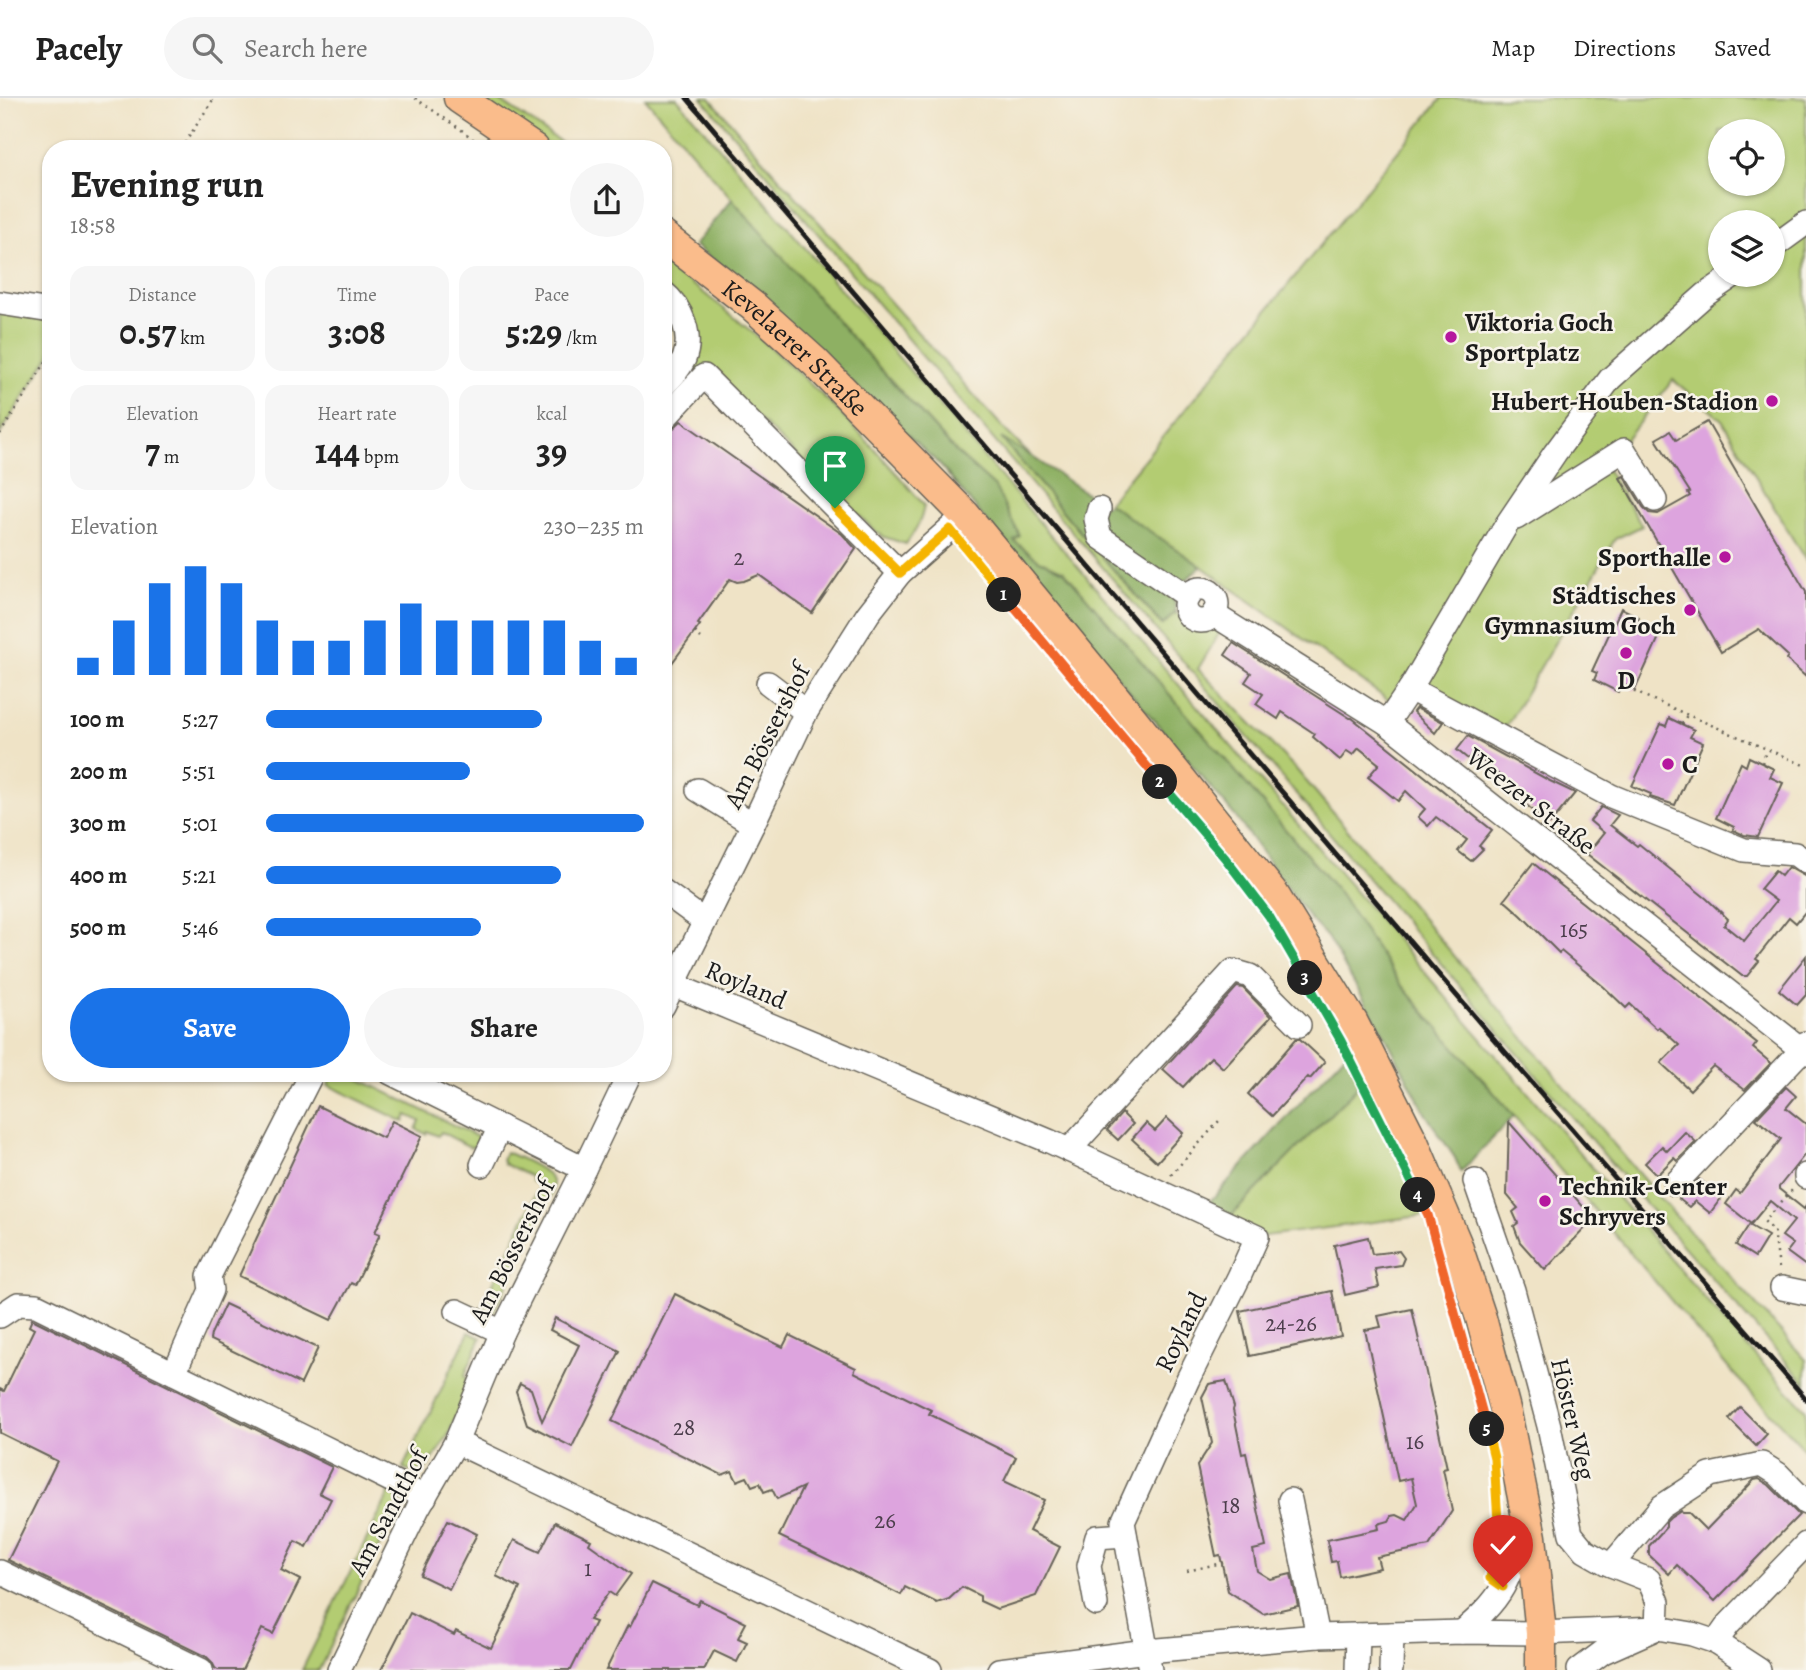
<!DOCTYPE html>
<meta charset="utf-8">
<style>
body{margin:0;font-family:Alegreya,serif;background:#f6f6f6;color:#222;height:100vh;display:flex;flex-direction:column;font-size:26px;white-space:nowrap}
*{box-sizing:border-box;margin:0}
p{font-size:23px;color:#767676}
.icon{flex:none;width:38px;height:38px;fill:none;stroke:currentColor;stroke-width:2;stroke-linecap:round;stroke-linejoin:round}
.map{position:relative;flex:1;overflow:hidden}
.sheet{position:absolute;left:42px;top:42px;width:630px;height:942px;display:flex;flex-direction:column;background:#fff;border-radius:28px;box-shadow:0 2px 5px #0004}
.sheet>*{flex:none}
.controls{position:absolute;left:1708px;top:21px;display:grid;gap:14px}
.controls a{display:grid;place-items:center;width:77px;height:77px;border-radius:50%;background:#fff;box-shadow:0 2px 5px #0004;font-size:35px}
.pin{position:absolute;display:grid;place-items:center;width:60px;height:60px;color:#fff;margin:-72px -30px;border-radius:50% 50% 50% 0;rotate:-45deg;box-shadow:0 0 7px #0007}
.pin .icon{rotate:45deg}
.km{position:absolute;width:35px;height:35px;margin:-18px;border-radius:50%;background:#222;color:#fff;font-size:19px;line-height:35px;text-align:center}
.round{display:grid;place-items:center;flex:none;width:74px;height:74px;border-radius:37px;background:#f6f6f6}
.overview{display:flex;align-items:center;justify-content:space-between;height:119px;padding:0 28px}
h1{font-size:38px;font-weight:700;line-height:52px}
.figures{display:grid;grid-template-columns:repeat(3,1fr);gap:10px;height:119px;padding:7px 28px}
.figures div{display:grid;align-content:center;border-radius:18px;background:#f6f6f6;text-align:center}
.figures b{font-size:35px;font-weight:700}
.figures small{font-size:19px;font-weight:400}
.figures p{font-size:19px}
.chart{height:196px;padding:14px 28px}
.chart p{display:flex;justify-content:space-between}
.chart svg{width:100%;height:126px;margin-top:7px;stroke:#1a73e8;stroke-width:6}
.button{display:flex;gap:14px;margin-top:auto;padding:14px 28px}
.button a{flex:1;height:80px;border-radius:42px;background:#1a73e8;color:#fff;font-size:28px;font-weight:700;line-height:80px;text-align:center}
.button a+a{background:#f6f6f6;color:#222}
ul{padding:0 28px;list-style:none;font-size:23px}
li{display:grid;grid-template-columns:112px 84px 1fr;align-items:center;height:52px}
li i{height:18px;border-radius:9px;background:#1a73e8}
header{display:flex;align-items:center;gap:42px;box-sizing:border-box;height:98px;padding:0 35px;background:#fff;border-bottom:2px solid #e0e0e0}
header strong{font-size:33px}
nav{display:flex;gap:38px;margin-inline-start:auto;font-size:24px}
.search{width:490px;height:63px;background:#f6f6f6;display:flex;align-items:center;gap:18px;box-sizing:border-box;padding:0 24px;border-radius:38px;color:#767676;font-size:26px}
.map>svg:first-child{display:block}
.green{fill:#b3cc72;stroke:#687447;stroke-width:2;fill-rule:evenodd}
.forest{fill:#8eb064;stroke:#556640;stroke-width:2}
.building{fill:#dda4de}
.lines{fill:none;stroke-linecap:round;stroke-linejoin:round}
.minor-casing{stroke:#666258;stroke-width:26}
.major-casing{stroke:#666258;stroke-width:33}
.path{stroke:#666258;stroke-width:2.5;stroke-dasharray:2 5;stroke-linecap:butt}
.minor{stroke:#fff;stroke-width:23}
.major{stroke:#fabc8b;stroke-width:30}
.rail{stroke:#1c1c1c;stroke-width:5}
.split-1-casing{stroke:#fff;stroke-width:14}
.split-2-casing{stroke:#fff;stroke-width:14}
.split-3-casing{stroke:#fff;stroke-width:14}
.split-4-casing{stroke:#fff;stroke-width:14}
.split-5-casing{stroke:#fff;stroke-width:14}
.split-6-casing{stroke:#fff;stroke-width:14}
.split-1{stroke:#f5b400;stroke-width:9}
.split-2{stroke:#f0652b;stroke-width:9}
.split-3{stroke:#22a559;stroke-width:9}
.split-4{stroke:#22a559;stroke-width:9}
.split-5{stroke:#f0652b;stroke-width:9}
.split-6{stroke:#f5b400;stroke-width:9}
.poi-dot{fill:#b5179e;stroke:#f7f3e8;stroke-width:2.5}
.labels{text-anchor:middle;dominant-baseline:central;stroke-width:5;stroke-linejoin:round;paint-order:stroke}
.number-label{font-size:23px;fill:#4c3e4c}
.poi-label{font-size:26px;font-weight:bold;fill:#1c1c1c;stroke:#f7f3e8;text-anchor:start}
.street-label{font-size:26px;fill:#1c1c1c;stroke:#f7f3e8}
</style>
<header>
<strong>Pacely</strong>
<div class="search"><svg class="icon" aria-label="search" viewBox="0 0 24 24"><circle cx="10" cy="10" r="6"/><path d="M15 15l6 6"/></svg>Search here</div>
<nav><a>Map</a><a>Directions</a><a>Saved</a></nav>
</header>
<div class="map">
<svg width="1806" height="1572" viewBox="0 0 1806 1572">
<rect width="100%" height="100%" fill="#f7f3e8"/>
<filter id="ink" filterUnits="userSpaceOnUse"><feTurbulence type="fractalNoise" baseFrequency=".0143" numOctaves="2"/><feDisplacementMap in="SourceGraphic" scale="14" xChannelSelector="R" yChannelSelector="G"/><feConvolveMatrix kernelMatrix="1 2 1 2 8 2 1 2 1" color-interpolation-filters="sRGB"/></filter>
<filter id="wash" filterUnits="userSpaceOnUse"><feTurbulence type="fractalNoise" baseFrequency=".00686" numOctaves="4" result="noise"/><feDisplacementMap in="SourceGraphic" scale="28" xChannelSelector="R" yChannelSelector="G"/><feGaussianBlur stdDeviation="1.57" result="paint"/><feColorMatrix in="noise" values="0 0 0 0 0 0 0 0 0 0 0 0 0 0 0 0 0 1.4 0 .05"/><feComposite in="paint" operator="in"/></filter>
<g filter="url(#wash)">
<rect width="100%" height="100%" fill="#efe3c6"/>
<!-- green -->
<g class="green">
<path d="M478,0H496L571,51H553Z"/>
<path d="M645,0H677L1474,932L1737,1238L1806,1312V1353L1730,1272L1581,1096L1401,887L1337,792L1064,473L1039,462L1014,443L995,389L958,356L852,240Z"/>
<path d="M702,0H710L765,64L1007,334L1031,358L1003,342L1081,435L1162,527L1176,514C1185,527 1195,531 1210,526L1220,534L1198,571L1296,671L1656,1096L1806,1262V1286L1653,1114Z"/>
<path d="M1442,0H1806V463L1722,322L1673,282L1626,341L1600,361L1642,428L1615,441L1500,639L1410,591L1398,609L1201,468L1108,405ZM1720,33H1773V86H1720ZM1720,124H1773V177H1720Z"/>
<path d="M663,164C722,207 778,254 830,305C863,337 894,372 924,407C922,423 915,433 906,446L884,439L875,433L704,268L663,310V299L686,273L663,185Z"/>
<path d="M0,206L51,213V256L0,336Z"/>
<path d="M334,975H347L478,1039L476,1048L470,1049L441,1034L438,1038L427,1033L426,1036L416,1031L420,1023L407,1017L404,1024L328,987Z"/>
<path d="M1362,984L1428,1117L1257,1139L1225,1124Z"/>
<path d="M506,1054C517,1059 548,1071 552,1083C553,1086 553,1091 552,1095L493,1215L481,1210L540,1088L531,1083L532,1079L504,1066L502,1061Z"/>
<path d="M469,1234L481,1240L465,1277L468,1284L449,1336L426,1371L417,1373L415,1375L403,1370Z"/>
<path d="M390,1394L402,1401L319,1572H302Z"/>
</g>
<!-- forest -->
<g class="forest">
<path d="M732,101L852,240L958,356L995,389L1020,438L1014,443L1039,462L1064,473L1337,792L1401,887L1514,1018L1461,1074L1455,1060L1425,1015L1386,939L1327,839L1311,822L1235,718L1047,496L940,367L752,192L694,147Z"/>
<path d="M1001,340L1031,358L1105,408L1108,405L1201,468L1183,485L1174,501L1176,514L1163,527L1081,435Z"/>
<path d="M1347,954L1362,984L1225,1124L1201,1113Z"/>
</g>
<g id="blocks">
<!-- building -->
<g class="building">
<path d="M681,323L842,436L856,451L812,515L759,477L744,483L737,484L730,481L698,526L700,527L663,577V340Z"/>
<path d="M1707,324L1806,494V579L1786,561L1788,558L1759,531L1721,554L1620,380L1624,378L1643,409L1649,415L1658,416L1690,398L1688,395L1690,394L1656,341L1670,333L1676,342Z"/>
<path d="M1621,510L1639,519L1638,523L1656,531L1654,535L1660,537L1635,592L1622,586L1618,594L1594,582L1597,575L1592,573Z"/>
<path d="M1233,545L1350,620H1352L1492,732L1479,748L1483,751L1471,763L1458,753L1467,742L1436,719L1428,728L1418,719L1425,711L1406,693L1398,703L1368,679L1379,666L1359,650L1353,657L1347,653L1340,662L1313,639L1315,636L1282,614L1278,621L1256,606L1263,596L1245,584L1251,575L1225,557Z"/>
<path d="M1416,610L1443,624L1435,635L1413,614Z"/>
<path d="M1669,620L1694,632L1690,639L1703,645L1675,707L1650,699L1651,696L1632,688L1661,626L1666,628Z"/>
<path d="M1468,638L1550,683L1575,695L1550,726L1515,698L1519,693L1473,656L1468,661L1457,652Z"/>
<path d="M1749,659L1774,671L1770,679L1783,685L1758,739L1744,737L1733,732L1734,729L1716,720L1741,665L1746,668Z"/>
<path d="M1601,709L1618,717L1610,727L1637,748L1639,746L1707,801L1728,821L1724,827L1744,843L1776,803L1760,791L1775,773L1781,778L1788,769L1790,770L1806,779V813L1796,825L1789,819L1756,861L1759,863L1747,878H1742L1587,756L1604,735L1590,723Z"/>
<path d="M1533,765L1757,945L1753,950L1771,965L1745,992L1713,968L1690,992L1661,965L1679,947L1659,929L1657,931L1630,906L1626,910L1604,889L1561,853L1559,855L1521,817L1504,802Z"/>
<path d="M1806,858V897L1797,907L1779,892Z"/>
<path d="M1237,889L1243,890L1271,919L1223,970L1211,959L1183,989L1163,971Z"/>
<path d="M1296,941H1300L1325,964L1310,981L1308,979L1272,1018L1248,996Z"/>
<path d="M1786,989L1796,998L1786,1010L1806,1026V1055L1779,1089V1091L1804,1111L1806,1108V1168L1787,1154L1793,1146L1782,1138L1794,1123L1770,1103L1751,1126L1726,1106L1736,1092L1740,1095L1781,1041L1756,1021Z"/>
<path d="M318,1008L383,1040L392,1023L422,1038L375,1134L380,1136L355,1187L351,1185L331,1222L239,1178Z"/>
<path d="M1122,1015L1133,1026L1118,1042L1107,1032Z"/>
<path d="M1167,1020L1183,1035L1157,1064L1132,1041L1146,1025L1155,1033Z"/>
<path d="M1509,1024L1594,1121L1545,1172L1520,1144L1514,1128L1518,1125L1513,1114L1518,1110L1507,1097Z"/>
<path d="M1685,1034L1696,1044L1677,1063L1674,1060L1657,1077L1645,1065L1662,1048L1667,1053Z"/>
<path d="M1699,1081L1722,1099L1710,1115L1695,1103L1689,1109L1679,1101Z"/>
<path d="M1749,1127L1768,1138L1755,1159L1736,1147Z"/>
<path d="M1368,1139L1372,1156L1399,1153L1404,1160L1401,1167L1375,1171L1379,1189L1345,1197L1334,1147Z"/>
<path d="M1332,1193L1341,1238L1250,1258L1240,1213Z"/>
<path d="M675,1196L783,1249L789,1237L856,1270L854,1274L931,1312L929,1316L1016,1359L1004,1383L1044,1402L1029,1433L1060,1449L1036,1498L997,1511L980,1503V1498L962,1489L949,1501L937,1505L905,1489L901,1497L779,1438L803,1389L777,1401L772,1391L764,1394L760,1385L752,1388L747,1379L737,1383L732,1373L722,1377L612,1323Z"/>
<path d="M225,1206L318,1250L301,1286L210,1242L211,1236Z"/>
<path d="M1412,1211L1447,1370L1443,1371L1452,1413L1429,1448L1377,1459L1380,1470L1340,1479L1337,1463L1331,1464L1327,1442L1379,1431L1378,1426L1389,1423L1392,1418L1397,1417L1407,1422L1417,1406L1411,1380L1398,1383L1365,1232L1381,1229L1378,1218Z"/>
<path d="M555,1220L620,1253L572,1349L527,1326L516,1293L520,1285L531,1291L542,1323L579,1247L550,1232Z"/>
<path d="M32,1221L332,1369L319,1395L331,1401L307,1449L295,1443L281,1472L300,1482L273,1536L262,1531L242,1572H218L215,1570L212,1564L207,1559L8,1462L57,1363L0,1335V1291L4,1293L34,1231L29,1228Z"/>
<path d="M1226,1283L1234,1309L1233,1312L1242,1356L1246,1355L1266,1449L1253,1452L1257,1473L1270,1481L1291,1476L1298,1508L1263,1516L1228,1493L1220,1457L1216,1458L1197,1368L1212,1345L1202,1299L1209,1286Z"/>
<path d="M1740,1309L1767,1336L1756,1348L1729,1321Z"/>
<path d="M1759,1381L1769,1387L1799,1417L1715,1503L1677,1467L1669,1476L1649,1457V1448L1666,1429V1424L1670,1420L1681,1413L1682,1415H1689L1706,1432L1754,1382Z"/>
<path d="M448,1422L477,1436L449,1491L420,1477Z"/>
<path d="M555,1424L591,1442L589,1446L631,1476L615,1498L609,1494L589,1522L595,1524L571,1572H381L410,1515L454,1537L456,1533L491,1550L520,1490L496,1478L514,1442L540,1454Z"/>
<path d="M652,1485L697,1507L700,1502L746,1525L738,1540L747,1544L737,1564L714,1553L704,1572H606L628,1527L630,1529Z"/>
</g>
</g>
</g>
<g filter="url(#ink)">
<use href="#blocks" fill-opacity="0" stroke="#666258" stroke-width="2"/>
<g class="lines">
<!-- minor casing -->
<g class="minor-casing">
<g id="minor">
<path d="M1773,149L1806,125"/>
<path d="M663,194C682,209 693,238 684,261C679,272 671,280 663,288"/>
<path d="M0,205L51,213"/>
<path d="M663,322L704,278L900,475"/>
<path d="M1099,411L1096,421L1100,439L1188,499"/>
<path d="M1516,420L1624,352L1655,402"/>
<circle cx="1201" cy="507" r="16"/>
<path d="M1213,516L1387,625L1806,955"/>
<path d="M768,585L806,614"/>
<path d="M1410,591L1611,698L1744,752L1795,756L1806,764"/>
<path d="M1387,625L1410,591L1507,426L1555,355L1610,281L1705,197L1734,177"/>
<path d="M698,692L753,726"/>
<path d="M663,793L704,823"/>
<path d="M674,887L1049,1043L1257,1139L1239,1179L1188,1281L1123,1424L1150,1572"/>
<path d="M663,908L753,726L806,614L868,516L900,475L965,417"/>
<path d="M391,975L584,1071"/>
<path d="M1069,1052L1233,873L1250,878L1299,927"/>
<path d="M482,1067L500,1029"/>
<path d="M1806,1077V1079"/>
<path d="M1475,1083L1513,1192L1549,1328L1571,1436L1585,1453L1606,1465L1649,1482L1658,1504L1657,1530L1603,1554L1579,1572"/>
<path d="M1675,1086L1802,952L1806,945"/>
<path d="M1782,1190L1806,1195"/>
<path d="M457,1213L502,1234"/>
<path d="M0,1218L18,1206L36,1207L425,1399"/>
<path d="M174,1275L211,1192L209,1178L312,975"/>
<path d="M456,1344L930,1572"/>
<path d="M1290,1402L1318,1538"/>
<path d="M1611,1467L1661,1409L1710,1377L1762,1366L1778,1376L1806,1405"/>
<path d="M0,1474L201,1572"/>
<path d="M1096,1506L1089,1468L1097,1439L1125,1437"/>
<path d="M1462,1534C1477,1521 1493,1507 1503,1489C1514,1469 1519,1444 1525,1421"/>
<path d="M1716,1544L1728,1527L1806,1446"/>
<path d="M339,1572L418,1410L456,1344L502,1234L584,1071L630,975"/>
<path d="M999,1572L1147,1553L1318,1538L1462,1534L1541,1535L1657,1530L1692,1536L1716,1544L1759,1572"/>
<path d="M1357,1572L1358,1537"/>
<path d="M1391,1572L1392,1536"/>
</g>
</g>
<!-- major casing -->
<g class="major-casing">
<g id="major">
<path d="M459,0L534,51"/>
<path id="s1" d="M663,138L754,209L815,264L965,417L1121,607L1272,794L1353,925L1413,1044L1456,1145L1481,1220L1506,1315L1531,1439L1541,1535V1572"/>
</g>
</g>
<!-- path -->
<g class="path">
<path d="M415,0L463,33L485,51"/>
<path d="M181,51L214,0"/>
<path d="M0,336L51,256"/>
<path d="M695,534L701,540"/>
<path d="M1621,588L1806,668"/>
<path d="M1682,626L1687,617"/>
<path d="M1762,665L1767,652"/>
<path d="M1171,1077L1219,1023"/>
<path d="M1779,1170L1774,1133L1764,1123L1793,1091"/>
<path d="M1497,1393L1498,1442"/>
<path d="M1187,1473L1226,1464"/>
</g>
<!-- minor -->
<use href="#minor" class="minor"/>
<!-- major -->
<use href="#major" class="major"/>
<!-- rail -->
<path class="rail" d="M687,0L1493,940L1806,1301"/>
</g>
</g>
<g class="lines" filter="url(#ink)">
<!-- split-1 casing -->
<g class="split-1-casing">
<path id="split-1" d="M835,410L900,475L950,431L1004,497"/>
</g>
<!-- split-2 casing -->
<g class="split-2-casing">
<path id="split-2" d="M1004,497L1160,684"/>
</g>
<!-- split-3 casing -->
<g class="split-3-casing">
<path id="split-3" d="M1160,684L1225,760L1269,818L1305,880"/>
</g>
<!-- split-4 casing -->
<g class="split-4-casing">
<path id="split-4" d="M1305,880L1341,943L1418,1097"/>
</g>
<!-- split-5 casing -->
<g class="split-5-casing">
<path id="split-5" d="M1418,1097L1428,1117L1487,1331"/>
</g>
<!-- split-6 casing -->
<g class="split-6-casing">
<path id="split-6" d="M1487,1331L1494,1360L1499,1440L1490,1480L1503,1489"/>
</g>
<!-- split-1 -->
<use href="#split-1" class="split-1"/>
<!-- split-2 -->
<use href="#split-2" class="split-2"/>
<!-- split-3 -->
<use href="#split-3" class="split-3"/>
<!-- split-4 -->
<use href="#split-4" class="split-4"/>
<!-- split-5 -->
<use href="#split-5" class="split-5"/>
<!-- split-6 -->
<use href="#split-6" class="split-6"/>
</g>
<!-- markers -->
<g class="poi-dot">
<circle cx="1451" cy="239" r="7"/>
<circle cx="1772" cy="303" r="7"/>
<circle cx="1725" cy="459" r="7"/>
<circle cx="1690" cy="512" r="7"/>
<circle cx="1626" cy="555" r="7"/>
<circle cx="1668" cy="666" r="7"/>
<circle cx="1545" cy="1103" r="7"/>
</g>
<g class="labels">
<!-- number labels -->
<g class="number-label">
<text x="739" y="459">2</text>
<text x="1574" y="831">165</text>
<text x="1291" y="1225">24-26</text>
<text x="684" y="1329">28</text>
<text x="1415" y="1343">16</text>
<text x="1231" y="1407">18</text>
<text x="885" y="1422">26</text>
<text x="588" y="1470">1</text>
</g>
<!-- poi labels -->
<g class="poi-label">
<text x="1465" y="224">Viktoria Goch<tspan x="1465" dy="30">Sportplatz</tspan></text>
<text x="1758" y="303" text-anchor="end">Hubert-Houben-Stadion</text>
<text x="1711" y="459" text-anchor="end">Sporthalle</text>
<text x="1676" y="497" text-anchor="end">Städtisches<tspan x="1676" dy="30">Gymnasium Goch</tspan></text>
<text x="1626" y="582" text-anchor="middle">D</text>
<text x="1682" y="666">C</text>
<text x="1559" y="1088">Technik-Center<tspan x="1559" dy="30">Schryvers</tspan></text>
</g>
<!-- street labels -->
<g class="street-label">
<text stroke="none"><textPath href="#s1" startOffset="173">Kevelaerer Straße</textPath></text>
<text transform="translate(767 638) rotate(-63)">Am Bössershof</text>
<text transform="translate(1531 703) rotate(38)">Weezer Straße</text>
<text transform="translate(746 887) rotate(23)">Royland</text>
<text transform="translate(512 1153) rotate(-63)">Am Bössershof</text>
<text transform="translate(1181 1234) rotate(-64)">Royland</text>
<text transform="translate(1573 1321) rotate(77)">Höster Weg</text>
<text transform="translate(388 1414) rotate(-62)">Am Sandthof</text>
</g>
</g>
</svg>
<div class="controls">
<a><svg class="icon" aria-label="locate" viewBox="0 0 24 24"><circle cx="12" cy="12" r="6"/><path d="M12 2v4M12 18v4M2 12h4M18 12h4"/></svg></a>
<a><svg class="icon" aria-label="layers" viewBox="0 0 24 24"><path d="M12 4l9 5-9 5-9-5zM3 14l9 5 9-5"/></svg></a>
</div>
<div class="pin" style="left:835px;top:410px;background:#1e9e55"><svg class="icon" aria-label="arrive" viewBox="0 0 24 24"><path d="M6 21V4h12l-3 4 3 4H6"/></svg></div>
<div class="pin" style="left:1503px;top:1489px;background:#d93025"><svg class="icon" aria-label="check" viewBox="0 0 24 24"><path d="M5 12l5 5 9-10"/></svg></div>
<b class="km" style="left:1004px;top:497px">1</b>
<b class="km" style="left:1160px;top:684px">2</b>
<b class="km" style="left:1305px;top:880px">3</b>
<b class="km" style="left:1418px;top:1097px">4</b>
<b class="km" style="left:1487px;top:1331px">5</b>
<section class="sheet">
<div class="overview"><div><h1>Evening run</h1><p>18:58</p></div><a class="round"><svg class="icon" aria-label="share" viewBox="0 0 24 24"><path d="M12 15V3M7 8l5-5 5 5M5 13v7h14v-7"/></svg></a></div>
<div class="figures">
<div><p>Distance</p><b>0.57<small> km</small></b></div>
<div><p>Time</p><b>3:08</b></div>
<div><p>Pace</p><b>5:29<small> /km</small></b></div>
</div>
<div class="figures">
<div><p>Elevation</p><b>7<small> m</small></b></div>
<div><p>Heart rate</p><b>144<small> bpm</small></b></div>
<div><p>kcal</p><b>39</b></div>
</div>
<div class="chart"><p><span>Elevation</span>230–235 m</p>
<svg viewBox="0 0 160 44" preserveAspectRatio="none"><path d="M5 44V38M15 44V25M25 44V12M35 44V6M45 44V12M55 44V25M65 44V32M75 44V32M85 44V25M95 44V19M105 44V25M115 44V25M125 44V25M135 44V25M145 44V32M155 44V38"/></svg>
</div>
<ul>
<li><b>100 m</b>5:27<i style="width:73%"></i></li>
<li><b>200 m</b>5:51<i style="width:54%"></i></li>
<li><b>300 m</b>5:01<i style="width:100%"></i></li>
<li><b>400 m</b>5:21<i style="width:78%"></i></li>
<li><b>500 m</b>5:46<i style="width:57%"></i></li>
</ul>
<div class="button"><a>Save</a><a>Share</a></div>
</section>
</div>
